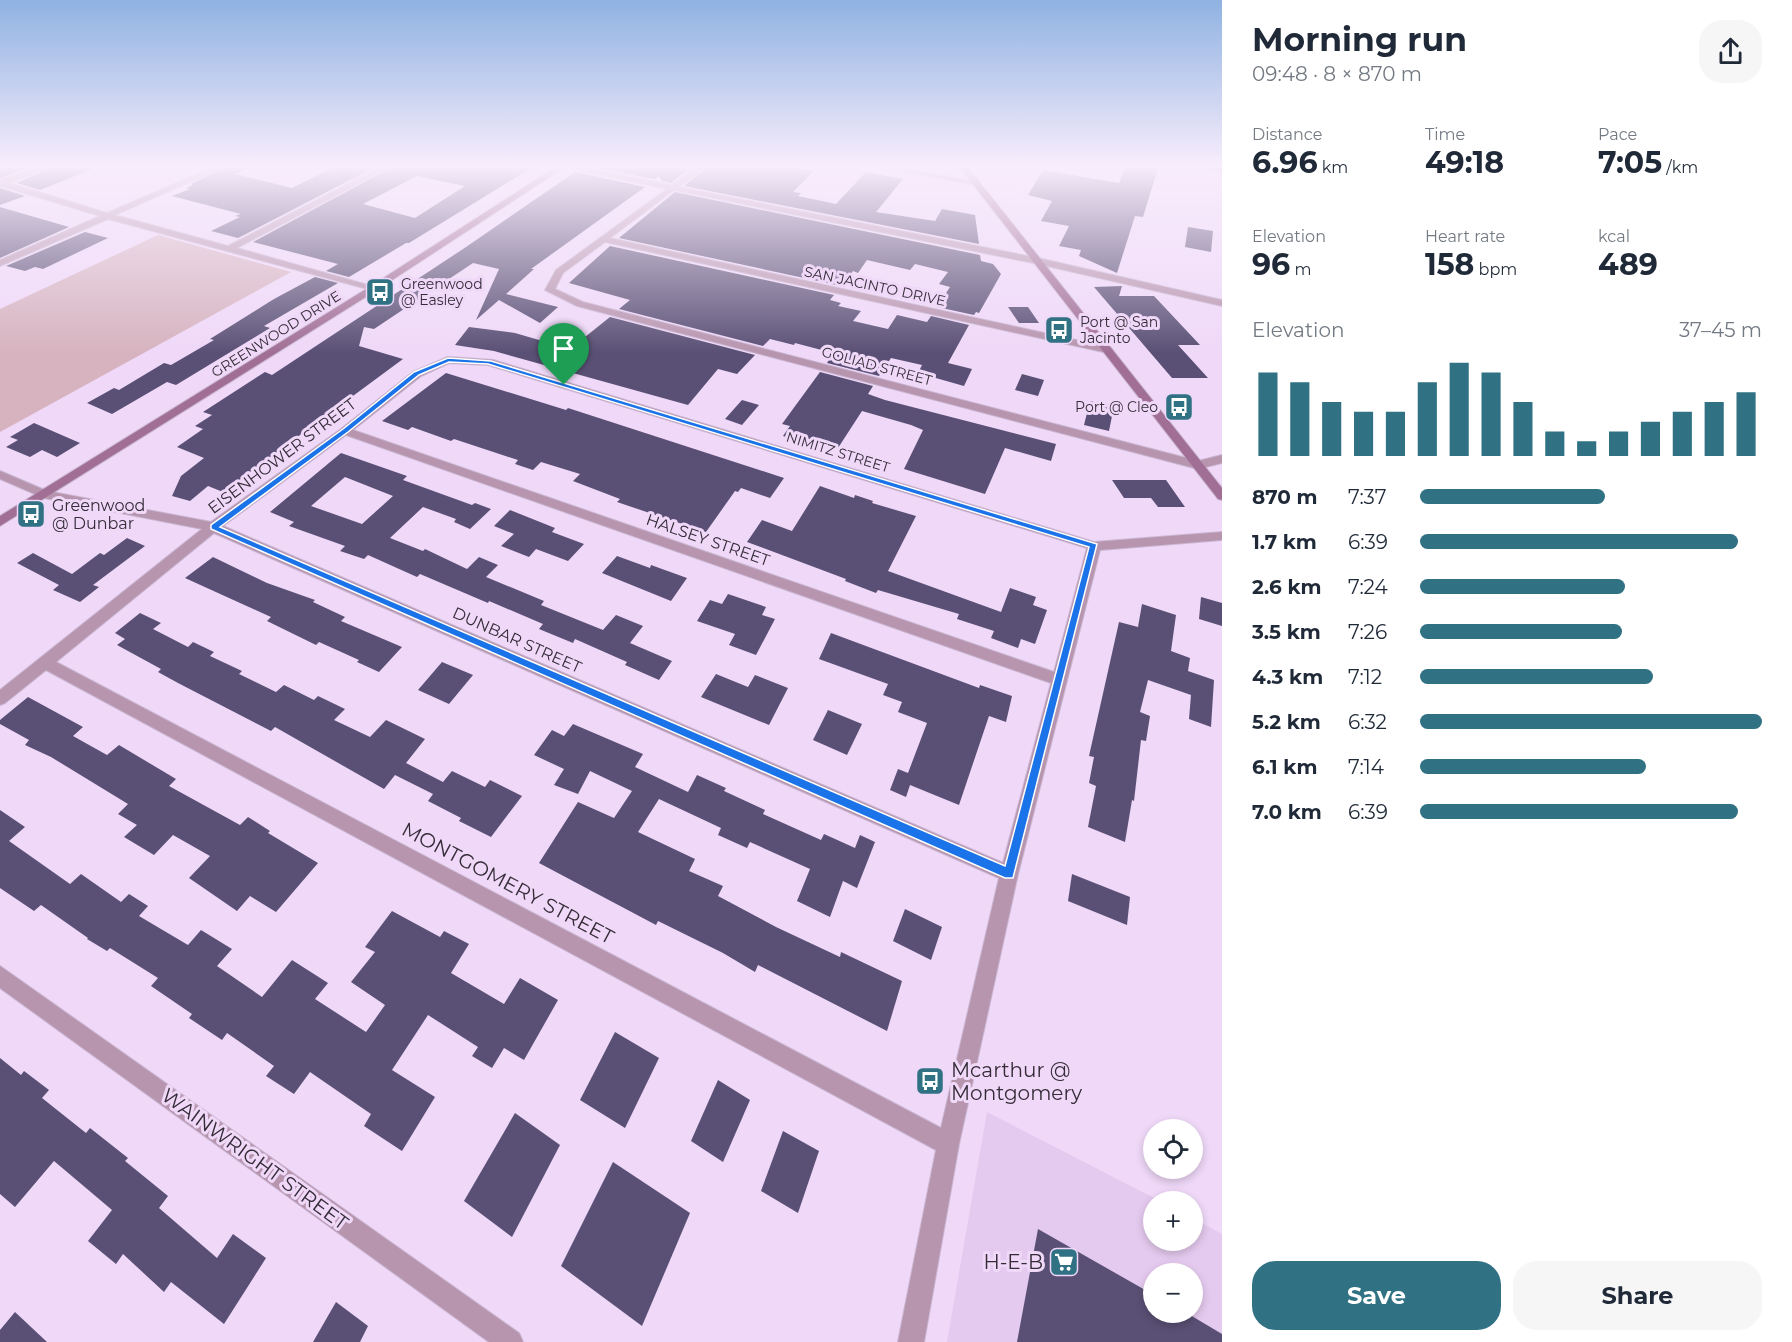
<!DOCTYPE html>
<meta charset="utf-8">
<style>
body{margin:0;font-family:Montserrat,sans-serif;background:#f6f6f7;color:#1f2937;height:100vh;display:flex;flex-direction:column;font-size:22px;white-space:nowrap}
*{box-sizing:border-box;margin:0}
p{font-size:20px;color:#747a83}
.icon{flex:none;width:33px;height:33px;fill:none;stroke:currentColor;stroke-width:2;stroke-linecap:round;stroke-linejoin:round}
.map{position:relative;flex:1;overflow:hidden}
.sheet{display:flex;flex-direction:column;background:#fff;width:570px}
.sheet>*{flex:none}
.fabs{position:absolute;left:1143px;top:1119px;display:grid;gap:12px}
.fabs a{display:grid;place-items:center;width:60px;height:60px;border-radius:50%;background:#fff;box-shadow:0 3px 9px #0003;font-size:30px}
.pin{position:absolute;display:grid;place-items:center;width:51px;height:51px;color:#fff;margin:-62px -26px;border-radius:50% 50% 50% 0;rotate:-45deg;box-shadow:0 0 6px #0007}
.pin .icon{rotate:45deg}
.round{display:grid;place-items:center;flex:none;width:63px;height:63px;border-radius:24px;background:#f6f6f7}
.overview{display:flex;align-items:center;justify-content:space-between;height:102px;padding:0 30px}
h1{font-size:33px;font-weight:700;line-height:45px}
.metrics{display:grid;grid-template-columns:repeat(3,1fr);gap:9px;height:102px;padding:6px 30px}
.metrics div{display:grid;align-content:center}
.metrics b{font-size:30px;font-weight:700}
.metrics small{font-size:16px;font-weight:400}
.metrics p{font-size:16px}
.chart{height:168px;padding:12px 30px}
.chart p{display:flex;justify-content:space-between}
.chart svg{width:100%;height:108px;margin-top:6px;stroke:#307184;stroke-width:6}
.button{display:flex;gap:12px;margin-top:auto;padding:12px 30px}
.button a{flex:1;height:69px;border-radius:24px;background:#307184;color:#fff;font-size:24px;font-weight:700;line-height:69px;text-align:center}
.button a+a{background:#f6f6f7;color:#1f2937}
ul{padding:0 30px;list-style:none;font-size:20px}
li{display:grid;grid-template-columns:96px 72px 1fr;align-items:center;height:45px}
li i{height:15px;border-radius:8px;background:#307184}
main{display:flex;flex:1;min-height:0}
.map>svg:first-child{display:block}
.built{fill:#e5caef;fill-rule:evenodd}
.green{fill:#d6b3bf}
.building{fill:#5a5075;fill-rule:evenodd}
.lines{fill:none;stroke-linecap:round;stroke-linejoin:round}
.street-casing{stroke:#cab6d2;stroke-width:2}
.secondary-casing{stroke:#cab6d2;stroke-width:2}
.street{fill:#b795ae;fill-rule:evenodd}
.secondary{fill:#a16f95;fill-rule:evenodd}
.route{fill:#1a73e8;stroke:#fff;stroke-width:1.5;fill-rule:evenodd}
.labels{text-anchor:middle;dominant-baseline:central;stroke-width:6;stroke-linejoin:round;paint-order:stroke}
.far-poi-label{font-size:14px;fill:#352c38;stroke:#efd8f8;text-anchor:start}
.far-street-label{font-size:14px;fill:#352c38;stroke:#efd8f8}
.street-label{font-size:16px;fill:#352c38;stroke:#efd8f8}
.poi-label{font-size:16px;fill:#352c38;stroke:#efd8f8;text-anchor:start}
.near-street-label{font-size:20px;fill:#352c38;stroke:#efd8f8}
.near-poi-label{font-size:20px;fill:#352c38;stroke:#efd8f8;text-anchor:start}
</style>
<main>
<div class="map">
<svg width="1222" height="1342" viewBox="0 0 1222 1342">
<rect width="100%" height="100%" fill="#efd8f8"/>
<!-- built -->
<path class="built" d="M987,1112L1160,1201L1154,1202V1240H1192L1193,1218L1222,1234V1342H947ZM1154,1274H1192V1312H1154Z"/>
<!-- green -->
<path class="green" d="M158,235L291,272L0,432V309Z"/>
<!-- building -->
<g class="building">
<path d="M0,165H36L0,178Z"/>
<path d="M56,165H100V166L40,190L17,183Z"/>
<path d="M230,165H256L235,174L292,188L338,165H379L238,238L211,231L240,217L235,216L241,214L172,196L190,189L186,188L193,185L191,184Z"/>
<path d="M396,165H536L409,243H406L349,277L326,271L338,264L253,242ZM417,176L465,186L415,218L363,204Z"/>
<path d="M675,165L673,166L689,169L671,183L662,181L659,176L655,179L584,166Z"/>
<path d="M710,165H801L798,168L814,171L793,192L801,193L798,196L836,204L866,172L903,179L876,212L935,221L942,209L975,215L979,244L684,186Z"/>
<path d="M1131,165H1149L1158,168L1143,217L1135,216L1117,273L1079,256L1081,250L1059,246L1069,226L1041,221L1052,201L1028,195L1043,170L1119,183L1125,168L1130,169Z"/>
<path d="M575,172L645,187L531,269H534L506,294L558,307L540,323L499,300L476,320L499,269L473,263L374,329L364,327L359,346L403,359L223,492L208,486L190,501L172,496L181,476L204,458L177,447L203,429L195,426L212,415L203,412L265,372L272,375L466,247Z"/>
<path d="M0,188L25,196L0,205Z"/>
<path d="M675,192L980,255L981,261L993,264L1001,274L979,313L976,312L974,315L937,307L950,287L939,284L948,272L915,264L910,270L867,260L858,273L853,271L841,286L619,238Z"/>
<path d="M0,207L69,227L0,258Z"/>
<path d="M1188,227L1213,231L1211,252L1185,247Z"/>
<path d="M85,232L108,238L43,269L35,267L25,271L6,266Z"/>
<path d="M610,246L834,295L830,300L841,303L838,306L861,311L853,321L888,329L897,315L927,322L931,316L969,325L948,363L972,369L964,386L918,373L922,365L891,358L879,376L827,363L833,353L795,343L794,345L770,339L763,346L619,309L630,300L569,283Z"/>
<path d="M315,277L338,283L264,326L270,328L176,385L167,382L112,414L87,403L114,388L119,390L164,363L171,365L214,340L210,339L274,299Z"/>
<path d="M1122,286L1119,296H1154L1200,345H1178L1208,378H1172L1094,287Z"/>
<path d="M1008,307H1028L1039,323H1019Z"/>
<path d="M610,317L755,355L737,374L718,369L688,405L494,351L455,345L469,327L515,333L570,349Z"/>
<path d="M820,372L873,386L868,394L885,400L1056,444L1051,461L1005,448L985,494L904,469L923,430L911,425L862,411L838,448L808,439L806,443L783,436L790,426L782,424Z"/>
<path d="M446,373L566,410L568,408L784,478L770,498L741,488L738,492L735,491L706,532L617,502L620,499L573,481L580,474L541,462L533,470L515,464L518,460L454,439L451,441L412,427L408,430L382,421Z"/>
<path d="M1022,374L1044,380L1038,396L1015,390Z"/>
<path d="M742,400L759,405L742,425L725,419Z"/>
<path d="M1090,401L1114,406L1109,431L1084,425Z"/>
<path d="M34,423L80,443L57,457L42,450L30,457L6,447L18,440L10,437Z"/>
<path d="M341,453L407,476L403,480L472,505L475,503L491,509L470,529L454,522L456,519L423,507L390,538L423,551L425,549L467,569L479,557L498,565L486,577L544,601L541,605L603,630L616,615L643,626L630,643L672,661L659,680L625,665L627,662L575,639L573,643L539,629L543,624L489,601L488,603L420,574L417,577L368,555L364,559L340,551L345,546L289,526L294,522L270,512ZM345,477L393,496L362,524L311,506Z"/>
<path d="M1112,480H1166L1185,507H1158L1151,498H1124Z"/>
<path d="M820,486L854,498L855,495L873,501L872,503L916,516L888,571L1001,612L1010,588L1036,597L1033,605L1047,610L1035,644L1021,639L1018,648L991,638L994,631L957,619L959,614L878,590L876,593L845,581L846,579L747,542L762,520L792,531Z"/>
<path d="M510,510L555,528L552,532L584,544L568,561L536,549L529,557L501,546L514,534L494,526Z"/>
<path d="M127,538L145,546L93,585L99,587L80,602L53,590L59,585L17,563L33,553L72,574L100,553L104,555Z"/>
<path d="M617,556L650,568L651,565L687,578L671,601L602,573Z"/>
<path d="M213,557L267,583L315,600L313,602L345,617L341,621L402,647L379,672L357,662L359,660L319,642L316,645L267,621L271,617L185,578Z"/>
<path d="M728,594L766,607L762,615L775,619L756,655L729,645L735,634L697,621L710,600L722,604Z"/>
<path d="M1201,597L1222,603V626L1199,619Z"/>
<path d="M1142,604L1176,615L1171,651L1190,658L1188,671L1214,680L1211,727L1189,719L1191,695L1148,680L1140,712L1150,716L1146,741L1141,740L1134,801L1132,800L1125,842L1088,827L1096,786L1089,783L1094,757L1089,756L1119,622L1138,627Z"/>
<path d="M140,613L161,623L153,629L188,647L193,642L214,652L210,656L242,671L239,674L276,692L284,685L314,700L318,696L345,709L334,720L370,737L386,720L425,739L406,763L443,782L452,771L485,787L490,780L522,796L491,837L459,821L461,818L428,801L433,794L395,775L384,789L275,727L271,731L178,683L158,672L161,669L117,645L125,639L115,633Z"/>
<path d="M831,633L979,688L980,685L1012,696L1006,722L989,716L959,805L910,785L906,797L890,790L898,769L908,773L927,723L898,712L902,702L883,695L888,684L819,659Z"/>
<path d="M442,662L473,675L449,704L418,690Z"/>
<path d="M716,674L748,687L755,675L788,688L769,725L701,697Z"/>
<path d="M28,697L83,727L73,736L107,755L119,745L176,779L169,786L240,825L248,817L270,831L268,833L318,863L276,912L250,896L237,911L189,878L210,856L173,835L154,855L124,837L137,825L118,814L128,804L51,757L25,745L29,740L0,724V720Z"/>
<path d="M828,710L862,724L847,755L813,740Z"/>
<path d="M573,724L643,754L635,767L688,792L697,775L726,788L724,791L765,810L763,814L821,840L824,834L855,848L860,835L875,842L857,888L843,881L830,917L797,901L810,869L750,842L747,848L718,835L721,828L659,799L638,832L695,859L689,871L723,886L718,896L776,927L840,957L841,952L902,981L887,1031L758,965L755,972L723,953L658,921L656,925L539,863L578,802L614,818L632,791L590,771L578,794L554,785L564,769L534,755L552,730L564,736Z"/>
<path d="M0,810L25,827L9,841L70,884L81,874L121,902L129,894L148,906L139,916L188,945L201,930L232,949L217,966L262,997L292,960L328,983L315,999L366,1032L385,1005L351,982L375,952L365,947L392,911L440,937L444,931L469,944L451,973L504,1004L520,978L558,1000L524,1060L504,1048L492,1068L472,1056L478,1047L428,1015L392,1070L435,1097L402,1151L364,1126L371,1114L310,1072L294,1094L266,1076L274,1066L227,1033L222,1040L189,1018L192,1014L151,986L158,978L110,948L107,951L87,939L88,938L41,905L34,911L0,888Z"/>
<path d="M1072,874L1130,897L1127,925L1068,901Z"/>
<path d="M905,909L942,927L931,960L893,941Z"/>
<path d="M615,1032L659,1058L625,1128L580,1100Z"/>
<path d="M0,1058L21,1075L24,1071L49,1090L42,1098L86,1133L90,1128L128,1158L125,1161L168,1196L159,1208L217,1258L233,1234L266,1258L224,1324L171,1282L164,1292L123,1254L116,1264L88,1241L112,1210L54,1161L15,1207L0,1194Z"/>
<path d="M718,1080L750,1100L723,1162L691,1141Z"/>
<path d="M515,1113L560,1145L512,1237L464,1201Z"/>
<path d="M783,1131L819,1151L798,1213L761,1191Z"/>
<path d="M613,1162L690,1213L642,1326L561,1266Z"/>
<path d="M1038,1229L1154,1295V1312H1185L1222,1334V1342H1017Z"/>
<path d="M336,1302L368,1326L360,1342H313Z"/>
<path d="M15,1312L47,1342H0V1330Z"/>
</g>
<g class="lines">
<!-- street casing -->
<g class="street-casing">
<g id="street">
<path d="M43,165H54L10,183L107,213L218,165H228L115,215L228,246L384,165H394L237,248L379,288L371,290L108,219L0,266V260L100,216L0,186V180Z"/>
<path d="M555,165H570L672,185L699,165H708L679,187L1038,258L1222,300V306L1038,264L674,190L610,238L1108,347L1113,350L1108,353L605,242L563,273L555,289L583,302L1198,461L1222,455V463L1198,469L577,306L545,290L556,270L667,189Z"/>
<path d="M868,165H885L980,183L976,185Z"/>
<path d="M448,357L493,360L1094,542L1222,532V540L1100,550L1018,874L959,1144L924,1342H898L936,1150L46,670L5,703L0,705V690L202,529L44,498L0,479V471L47,491L211,522L341,429L413,372ZM449,363L488,365L1087,548L1054,672L353,430L421,376ZM346,435L1051,683L1003,863L223,526ZM214,533L999,878L941,1128L56,662Z"/>
<path d="M0,966L519,1333L523,1342H489L0,988Z"/>
</g>
</g>
<!-- secondary casing -->
<g class="secondary-casing">
<g id="secondary">
<path d="M559,165H568L377,290L0,526V516L371,286Z"/>
<path d="M958,165H966L1222,488V500L1218,499Z"/>
<path d="M1187,165L1222,168V172L1191,167Z"/>
</g>
</g>
<!-- street -->
<use href="#street" class="street"/>
<!-- secondary -->
<use href="#secondary" class="secondary"/>
</g>
<!-- sky -->
<linearGradient id="sky" x2="0" y2="1"><stop stop-color="#8fb2e2"/><stop offset="0.47" stop-color="#f8edfc"/><stop offset="1" stop-color="#f8edfc" stop-opacity="0"/></linearGradient>
<rect width="1222" height="353" fill="url(#sky)"/>
<!-- route -->
<path class="route" d="M448,358L491,361L1097,544L1013,878H1005L211,529V525L343,429L414,372ZM449,362L488,364L1089,547L1005,866L220,527L348,432L419,375Z"/>
<!-- icons -->
<defs>
<g id="bus-square" transform="scale(1.5)"><rect x="-9" y="-9" width="18" height="18" rx="4" fill="#307184" stroke="#efd8f8"/><path d="M-5-6H5V4H4V6H2V4H-2V6H-4V4H-5ZM-3.5-4V0h7V-4ZM-3.5 1.2v1.5H-2V1.2ZM2 1.2v1.5H3.5V1.2Z" fill="#fff"/></g>
<g id="supermarket-square" transform="scale(1.5)"><rect x="-9" y="-9" width="18" height="18" rx="4" fill="#307184" stroke="#efd8f8"/><path d="M-6-5.5h2.5l.6 2H6L4.5 2H-2.5L-4.4-4H-6ZM-1.5 3.2a1.3 1.3 0 1 0 .1 0ZM3 3.2a1.3 1.3 0 1 0 .1 0Z" fill="#fff"/></g>
</defs>
<g fill-rule="evenodd">
<use href="#bus-square" x="380" y="292"/>
<use href="#bus-square" x="1059" y="330"/>
<use href="#bus-square" x="1179" y="407"/>
<use href="#bus-square" x="31" y="514"/>
<use href="#bus-square" x="930" y="1081"/>
<use href="#supermarket-square" x="1064" y="1262"/>
</g>
<g class="labels">
<!-- far-poi labels -->
<g class="far-poi-label">
<text x="401" y="284">Greenwood<tspan x="401" dy="16">@ Easley</tspan></text>
<text x="1080" y="322">Port @ San<tspan x="1080" dy="16">Jacinto</tspan></text>
<text x="1158" y="407" text-anchor="end">Port @ Cleo</text>
</g>
<!-- far-street labels -->
<g class="far-street-label">
<text transform="translate(875 286) rotate(12)">SAN JACINTO DRIVE</text>
<text transform="translate(276 334) rotate(-32)">GREENWOOD DRIVE</text>
<text transform="translate(877 366) rotate(15)">GOLIAD STREET</text>
<text transform="translate(838 452) rotate(17)">NIMITZ STREET</text>
</g>
<!-- street labels -->
<g class="street-label">
<text transform="translate(282 456) rotate(-37)">EISENHOWER STREET</text>
<text transform="translate(708 540) rotate(19)">HALSEY STREET</text>
<text transform="translate(517 640) rotate(24)">DUNBAR STREET</text>
</g>
<!-- poi labels -->
<g class="poi-label">
<text x="52" y="505">Greenwood<tspan x="52" dy="18">@ Dunbar</tspan></text>
</g>
<!-- near-street labels -->
<g class="near-street-label">
<text transform="translate(508 883) rotate(28)">MONTGOMERY STREET</text>
<text transform="translate(255 1159) rotate(36)">WAINWRIGHT STREET</text>
</g>
<!-- near-poi labels -->
<g class="near-poi-label">
<text x="951" y="1070">Mcarthur @<tspan x="951" dy="23">Montgomery</tspan></text>
<text x="1043" y="1262" text-anchor="end">H-E-B</text>
</g>
</g>
</svg>
<div class="fabs">
<a><svg class="icon" aria-label="locate" viewBox="0 0 24 24"><circle cx="12" cy="12" r="6"/><path d="M12 2v4M12 18v4M2 12h4M18 12h4"/></svg></a>
<a>+</a>
<a>−</a>
</div>
<div class="pin" style="left:564px;top:385px;background:#1e9e55"><svg class="icon" aria-label="arrive" viewBox="0 0 24 24"><path d="M6 21V4h12l-3 4 3 4H6"/></svg></div>
</div>
<section class="sheet">
<div class="overview"><div><h1>Morning run</h1><p>09:48 · 8 × 870 m</p></div><a class="round"><svg class="icon" aria-label="share" viewBox="0 0 24 24"><path d="M12 15V3M7 8l5-5 5 5M5 13v7h14v-7"/></svg></a></div>
<div class="metrics">
<div><p>Distance</p><b>6.96<small> km</small></b></div>
<div><p>Time</p><b>49:18</b></div>
<div><p>Pace</p><b>7:05<small> /km</small></b></div>
</div>
<div class="metrics">
<div><p>Elevation</p><b>96<small> m</small></b></div>
<div><p>Heart rate</p><b>158<small> bpm</small></b></div>
<div><p>kcal</p><b>489</b></div>
</div>
<div class="chart"><p><span>Elevation</span>37–45 m</p>
<svg viewBox="0 0 160 44" preserveAspectRatio="none"><path d="M5 44V10M15 44V14M25 44V22M35 44V26M45 44V26M55 44V14M65 44V6M75 44V10M85 44V22M95 44V34M105 44V38M115 44V34M125 44V30M135 44V26M145 44V22M155 44V18"/></svg>
</div>
<ul>
<li><b>870 m</b>7:37<i style="width:54%"></i></li>
<li><b>1.7 km</b>6:39<i style="width:93%"></i></li>
<li><b>2.6 km</b>7:24<i style="width:60%"></i></li>
<li><b>3.5 km</b>7:26<i style="width:59%"></i></li>
<li><b>4.3 km</b>7:12<i style="width:68%"></i></li>
<li><b>5.2 km</b>6:32<i style="width:100%"></i></li>
<li><b>6.1 km</b>7:14<i style="width:66%"></i></li>
<li><b>7.0 km</b>6:39<i style="width:93%"></i></li>
</ul>
<div class="button"><a>Save</a><a>Share</a></div>
</section>
</main>
